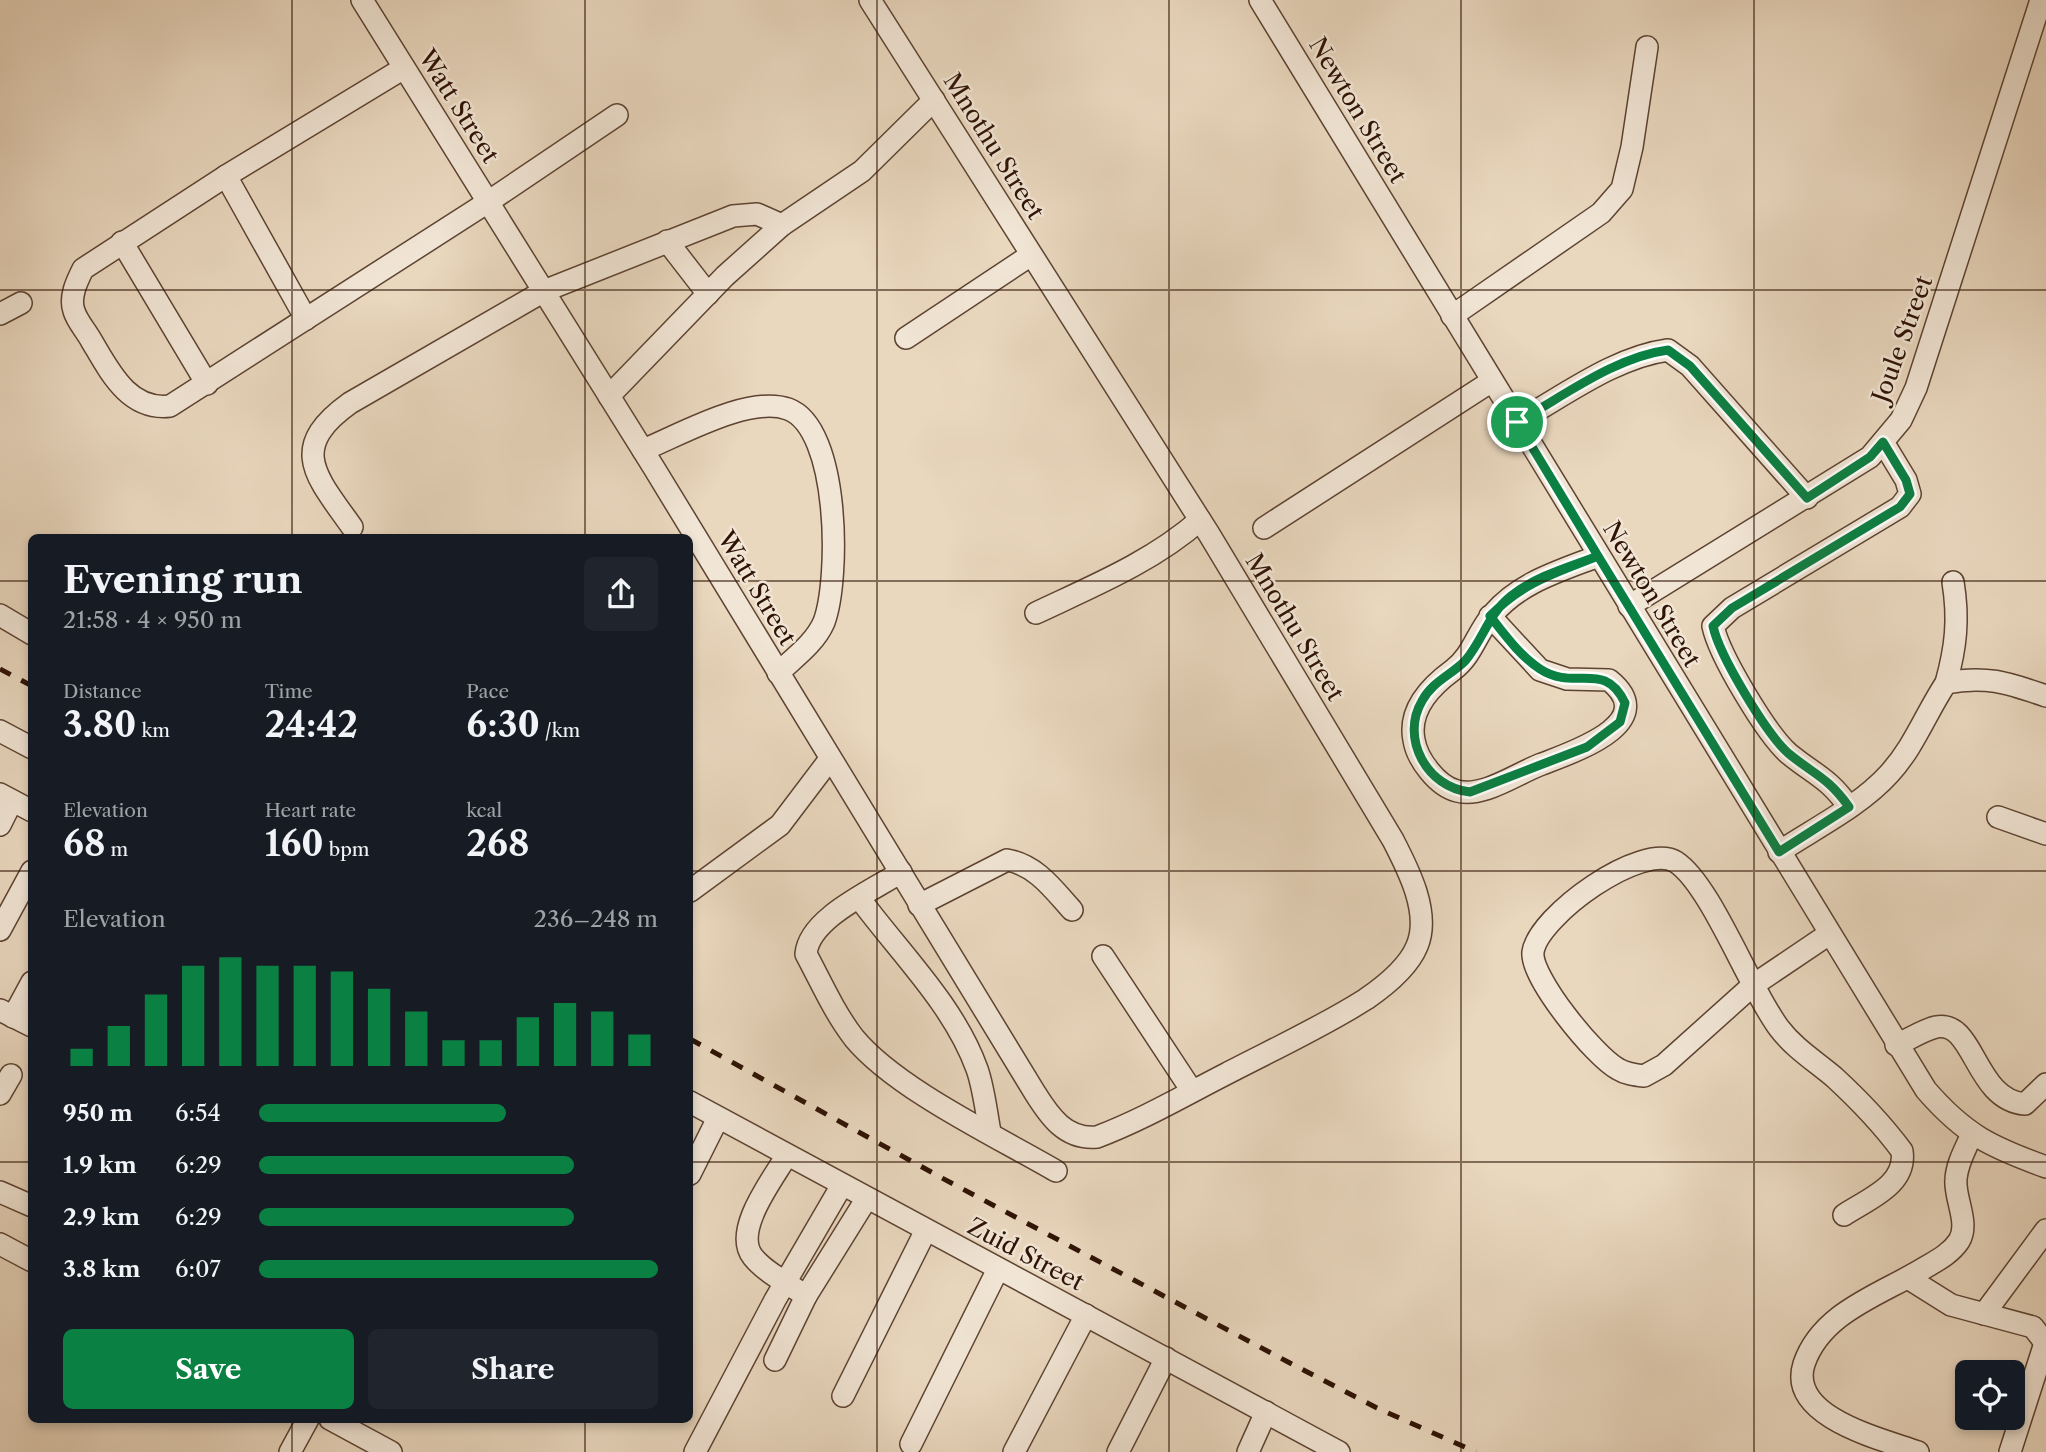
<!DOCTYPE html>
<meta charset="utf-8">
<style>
body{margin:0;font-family:"Libre Caslon Text",serif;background:#20242c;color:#f1f3f6;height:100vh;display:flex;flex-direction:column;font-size:26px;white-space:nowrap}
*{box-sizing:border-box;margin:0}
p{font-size:23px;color:#9ea1a6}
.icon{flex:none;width:38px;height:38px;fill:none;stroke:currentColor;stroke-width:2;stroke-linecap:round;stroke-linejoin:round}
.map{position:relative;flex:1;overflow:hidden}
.panel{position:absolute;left:28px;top:534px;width:665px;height:889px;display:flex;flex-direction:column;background:#171b24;border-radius:10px;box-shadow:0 4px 10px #0003}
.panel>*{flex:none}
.controls{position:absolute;left:1955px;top:1360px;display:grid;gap:14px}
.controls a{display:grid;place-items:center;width:70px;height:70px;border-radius:10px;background:#171b24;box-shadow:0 4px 10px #0003;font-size:35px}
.pin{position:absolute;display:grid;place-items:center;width:60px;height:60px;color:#fff;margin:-30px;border:4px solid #fff;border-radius:50%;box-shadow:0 2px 7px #0007}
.round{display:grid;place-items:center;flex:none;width:74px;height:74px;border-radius:10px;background:#20242c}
.overview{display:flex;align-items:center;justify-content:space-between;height:119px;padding:0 35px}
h1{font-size:38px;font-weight:700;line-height:52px}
.stats{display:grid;grid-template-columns:repeat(3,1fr);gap:10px;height:119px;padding:7px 35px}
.stats div{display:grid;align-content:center}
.stats b{font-size:35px;font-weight:700}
.stats small{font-size:19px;font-weight:400}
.stats p{font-size:19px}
.chart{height:196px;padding:14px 35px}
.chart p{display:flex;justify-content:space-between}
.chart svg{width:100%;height:126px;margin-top:7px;stroke:#0b8043;stroke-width:6}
.cta{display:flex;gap:14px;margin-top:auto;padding:14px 35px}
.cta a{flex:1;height:80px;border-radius:10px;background:#0b8043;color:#fff;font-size:28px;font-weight:700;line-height:80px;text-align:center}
.cta a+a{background:#20242c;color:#f1f3f6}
ul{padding:0 35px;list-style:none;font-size:23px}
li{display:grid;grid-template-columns:112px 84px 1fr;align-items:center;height:52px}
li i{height:18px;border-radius:9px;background:#0b8043}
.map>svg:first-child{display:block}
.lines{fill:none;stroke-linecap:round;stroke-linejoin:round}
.minor-casing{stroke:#5d4332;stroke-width:24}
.minor{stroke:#f1e5d5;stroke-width:21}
.rail{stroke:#2e1204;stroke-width:5;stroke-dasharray:12 12;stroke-linecap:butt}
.route-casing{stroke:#fff;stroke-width:14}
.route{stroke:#0b8043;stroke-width:9}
.grid{fill:none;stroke:#2e1204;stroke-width:2;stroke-opacity:0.55}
.labels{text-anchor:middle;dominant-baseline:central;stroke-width:5;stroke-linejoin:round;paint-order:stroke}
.street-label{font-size:24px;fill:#2e1204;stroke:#f1e5d5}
</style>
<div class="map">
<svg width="2046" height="1452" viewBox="0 0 2046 1452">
<rect width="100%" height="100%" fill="#e9d7be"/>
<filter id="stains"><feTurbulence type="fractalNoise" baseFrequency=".00286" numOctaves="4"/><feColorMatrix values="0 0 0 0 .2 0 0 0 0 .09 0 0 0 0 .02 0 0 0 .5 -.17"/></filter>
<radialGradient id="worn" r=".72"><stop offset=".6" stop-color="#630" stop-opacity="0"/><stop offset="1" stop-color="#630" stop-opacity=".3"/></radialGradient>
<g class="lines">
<!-- minor casing -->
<g class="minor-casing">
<g id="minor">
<path d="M362,0L654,468L1035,1093C1050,1117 1066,1140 1097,1137C1142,1120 1183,1096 1226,1074C1272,1050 1322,1027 1366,999C1385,986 1408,968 1417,946C1431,913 1408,869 1393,840L1209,534L870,0"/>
<path d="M1260,0L1926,1090C1965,1135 1991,1147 2046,1167"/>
<path d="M404,68L226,176L83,269C77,281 69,297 74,311C77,321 86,331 91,340C109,370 128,411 170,406L488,202L617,115"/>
<path d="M226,176L306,319"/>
<path d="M667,241L708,294"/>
<path d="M122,242L207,384"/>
<path d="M0,314L21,303"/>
<path d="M1452,316L1601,213L1622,189L1632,147L1647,47"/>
<path d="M906,338L1031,255"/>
<path d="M609,396L725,276L782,225L862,171L934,100"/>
<path d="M1517,422C1564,396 1615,357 1668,350L1690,366L1807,498"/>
<path d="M643,450C680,435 749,395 788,409C840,428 840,579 824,622C815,643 794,658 778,673"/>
<path d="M352,527C316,476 287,448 350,403L544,291L733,216L757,214L782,225"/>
<path d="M1264,528L1492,381"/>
<path d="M1629,606L1870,457L1901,420L1916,388L2041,0"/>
<path d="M1036,613C1093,586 1152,562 1200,520"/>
<path d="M0,615L32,634"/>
<path d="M1490,616L1540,670L1567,679L1609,680C1663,723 1570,753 1542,764C1517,773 1484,798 1457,791C1437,786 1417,759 1414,740C1408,710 1431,686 1453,670C1473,655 1477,632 1493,614C1520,582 1560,571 1598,556"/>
<path d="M1946,683C1956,647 1959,619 1953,582"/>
<path d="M0,731L32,748"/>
<path d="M0,794L32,811"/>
<path d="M1849,807C1828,777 1813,774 1788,753C1766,733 1719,655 1713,626L1732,608L1900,507L1910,494L1906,480L1883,442"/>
<path d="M1998,817L2046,834"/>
<path d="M0,825L12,801"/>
<path d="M1779,852C1815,828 1860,806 1889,774C1914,747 1926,713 1946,683C1986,675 2008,683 2046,696"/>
<path d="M901,872C872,891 809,918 806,954C821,982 834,1012 854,1038C896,1089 998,1137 1056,1171"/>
<path d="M690,891L780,825L830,759"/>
<path d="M860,899C899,952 954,1005 977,1069C984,1089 986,1111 990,1132"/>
<path d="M919,905L1007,860C1036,865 1053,889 1072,910"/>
<path d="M0,930L32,871"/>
<path d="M1829,934L1752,986L1664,1065L1644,1076C1635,1075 1626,1074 1618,1069C1595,1057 1530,977 1533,952C1538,916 1642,841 1676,862C1711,885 1749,988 1779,1028C1794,1048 1815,1061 1834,1077C1859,1100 1882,1124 1902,1151C1907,1185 1868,1199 1844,1215"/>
<path d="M1103,956L1192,1091"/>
<path d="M0,1010L32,1026"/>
<path d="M13,1017L32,982"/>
<path d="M1896,1045C1908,1040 1923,1030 1936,1027C1975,1019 1974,1100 2025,1104L2046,1084"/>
<path d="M0,1094L11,1075"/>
<path d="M690,1102L1339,1452"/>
<path d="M690,1174L718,1118"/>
<path d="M0,1192L32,1206"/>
<path d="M0,1244L32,1261"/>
<path d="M1908,1278L1951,1305L2033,1327L2046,1344"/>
<path d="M806,1296L867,1198"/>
<path d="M1984,1314L2046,1230"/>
<path d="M775,1360L806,1296C789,1284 766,1273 753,1257C732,1231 773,1179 787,1155"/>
<path d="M843,1396L926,1230"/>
<path d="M330,1419L391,1452"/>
<path d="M911,1444L998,1269"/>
<path d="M290,1452L308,1419"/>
<path d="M695,1452L775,1300L842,1185"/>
<path d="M1014,1452L1086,1315"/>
<path d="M1118,1452L1166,1358"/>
<path d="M1248,1452L1266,1412"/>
<path d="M1918,1452C1882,1439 1787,1417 1804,1364C1822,1311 1883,1294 1926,1267C1938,1260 1951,1253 1959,1241C1970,1223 1954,1198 1956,1179C1957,1163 1966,1148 1972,1134"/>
<path d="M2010,1452L2045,1343"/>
</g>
</g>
<!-- minor -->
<use href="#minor" class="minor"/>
<!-- rail -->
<g class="rail">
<path d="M0,669L32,686"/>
<path d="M690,1039L942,1178L1288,1362L1377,1408L1476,1452"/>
</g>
</g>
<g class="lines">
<!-- route casing -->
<g class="route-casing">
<path id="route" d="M1517,422L1598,556C1569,567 1536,576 1511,596C1488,614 1483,640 1465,661C1451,675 1432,682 1422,701C1400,738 1427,788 1470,792L1587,747L1620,722L1625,703C1604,659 1575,692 1540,669C1520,656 1505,635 1490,616C1523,582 1555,573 1598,556L1779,852L1849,807C1828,777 1813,774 1788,753C1766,733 1719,655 1713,626L1732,608L1900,507L1910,494L1906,480L1883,442L1870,457L1807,498L1690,366L1668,350C1615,357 1564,396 1517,422"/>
</g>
<!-- route -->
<use href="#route" class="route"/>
</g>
<!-- grid -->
<path class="grid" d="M292,0V537M585,0V537M877,0V1452M1169,0V1452M1461,0V1452M1754,0V1452M0,290H2046M0,581H32M690,581H2046M0,871H32M690,871H2046M0,1162H32M690,1162H2046M292,1419V1452M585,1419V1452"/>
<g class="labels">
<!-- street labels -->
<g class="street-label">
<text transform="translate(459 106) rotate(58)">Watt Street</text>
<text transform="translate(1358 110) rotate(59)">Newton Street</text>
<text transform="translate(994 146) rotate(58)">Mnothu Street</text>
<text transform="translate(1902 339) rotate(-70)">Joule Street</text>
<text transform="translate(757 588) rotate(59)">Watt Street</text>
<text transform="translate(1652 594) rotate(59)">Newton Street</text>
<text transform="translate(1295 627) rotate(59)">Mnothu Street</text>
<text transform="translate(1026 1254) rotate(28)">Zuid Street</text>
</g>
</g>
<rect width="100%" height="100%" filter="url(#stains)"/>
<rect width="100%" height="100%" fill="url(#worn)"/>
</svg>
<div class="controls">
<a><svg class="icon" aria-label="locate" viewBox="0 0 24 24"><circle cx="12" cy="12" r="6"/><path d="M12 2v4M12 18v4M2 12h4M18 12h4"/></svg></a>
</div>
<div class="pin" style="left:1517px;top:422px;background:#1e9e55"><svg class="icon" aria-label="arrive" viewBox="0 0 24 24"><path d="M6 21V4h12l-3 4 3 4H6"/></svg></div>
<section class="panel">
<div class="overview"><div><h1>Evening run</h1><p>21:58 · 4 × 950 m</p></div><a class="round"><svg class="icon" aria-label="share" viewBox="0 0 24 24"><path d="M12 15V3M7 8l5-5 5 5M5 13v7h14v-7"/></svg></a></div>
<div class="stats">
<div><p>Distance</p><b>3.80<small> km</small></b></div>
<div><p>Time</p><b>24:42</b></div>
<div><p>Pace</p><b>6:30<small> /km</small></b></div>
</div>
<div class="stats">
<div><p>Elevation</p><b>68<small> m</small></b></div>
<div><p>Heart rate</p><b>160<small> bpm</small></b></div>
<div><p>kcal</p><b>268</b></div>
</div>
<div class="chart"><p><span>Elevation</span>236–248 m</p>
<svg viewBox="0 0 160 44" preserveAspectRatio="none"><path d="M5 44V38M15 44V30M25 44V19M35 44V9M45 44V6M55 44V9M65 44V9M75 44V11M85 44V17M95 44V25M105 44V35M115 44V35M125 44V27M135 44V22M145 44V25M155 44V33"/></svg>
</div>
<ul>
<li><b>950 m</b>6:54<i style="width:62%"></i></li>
<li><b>1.9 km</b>6:29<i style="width:79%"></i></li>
<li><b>2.9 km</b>6:29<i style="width:79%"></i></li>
<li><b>3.8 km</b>6:07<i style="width:100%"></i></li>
</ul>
<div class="cta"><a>Save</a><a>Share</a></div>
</section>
</div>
